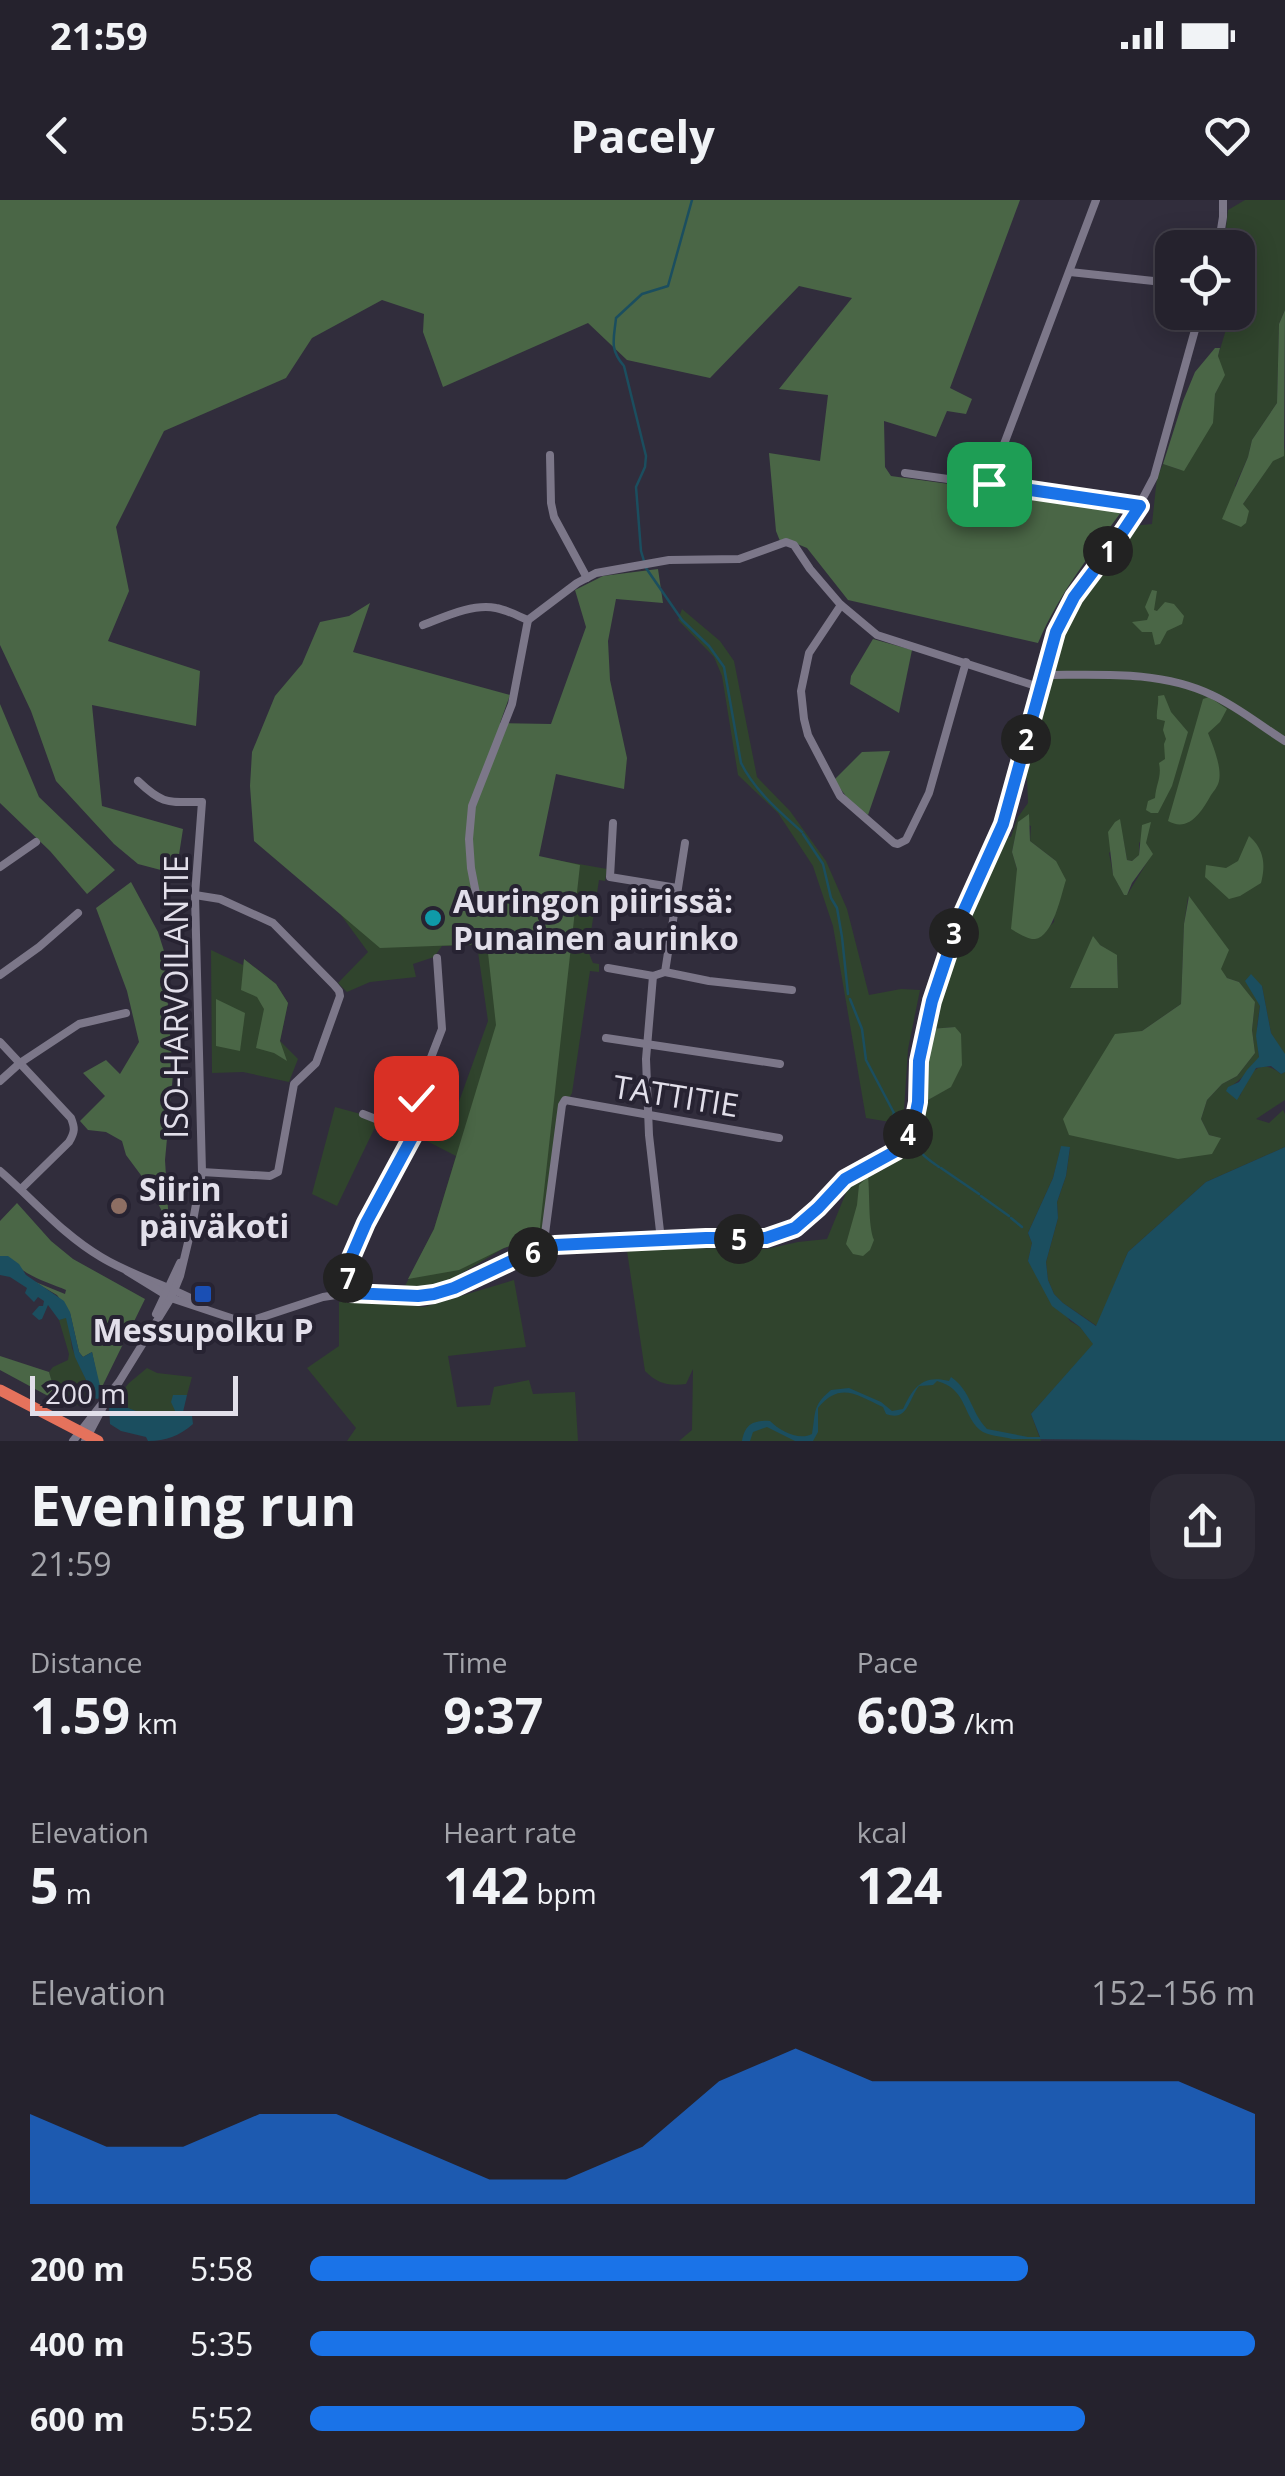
<!DOCTYPE html>
<meta charset="utf-8">
<style>
body{margin:0;font-family:"Open Sans",sans-serif;background:#2d2a35;color:#f1f3f6;height:100vh;display:flex;flex-direction:column;font-size:38px;white-space:nowrap}
*{box-sizing:border-box;margin:0}
p{font-size:32px;color:#a3a4aa}
.icon{flex:none;width:55px;height:55px;fill:none;stroke:currentColor;stroke-width:2;stroke-linecap:round;stroke-linejoin:round}
.map{position:relative;height:1241px;overflow:hidden}
.details{display:flex;flex-direction:column;background:#25222d;flex:1}
.details>*{flex:none}
.tools{position:absolute;left:1155px;top:30px;display:grid;gap:20px}
.tools a{display:grid;place-items:center;width:100px;height:100px;border-radius:20px;background:#25222d;box-shadow:0 5px 25px #0003,0 0 0 2px #423f49;font-size:50px}
.scale{position:absolute;left:30px;bottom:25px;width:208px;box-sizing:border-box;padding-left:10px;border:5px solid #e2dfea;border-top:0;font-size:28px;line-height:35px;white-space:nowrap;color:#e2dfea;-webkit-text-stroke:8px #272332;paint-order:stroke}
.pin{position:absolute;display:grid;place-items:center;width:85px;height:85px;color:#fff;margin:-42px;border-radius:20px;box-shadow:0 5px 15px #0006}
.km{position:absolute;width:50px;height:50px;margin:-25px;border-radius:50%;background:#222;color:#fff;font-size:28px;line-height:50px;text-align:center}
.round{display:grid;place-items:center;flex:none;width:105px;height:105px;border-radius:30px;background:#2d2a35}
.overview{display:flex;align-items:center;justify-content:space-between;height:170px;padding:0 30px}
h1{font-size:55px;font-weight:700;line-height:75px}
.stats{display:grid;grid-template-columns:repeat(3,1fr);gap:15px;height:170px;padding:10px 30px}
.stats div{display:grid;align-content:center}
.stats b{font-size:50px;font-weight:700}
.stats small{font-size:28px;font-weight:400}
.stats p{font-size:28px}
.chart{height:280px;padding:20px 30px}
.chart p{display:flex;justify-content:space-between}
.chart svg{width:100%;height:180px;margin-top:10px;fill:#1a73e8;opacity:.7}
ul{padding:0 30px;list-style:none;font-size:32px}
li{display:grid;grid-template-columns:160px 120px 1fr;align-items:center;height:75px}
li i{height:25px;border-radius:12px;background:#1a73e8}
.status{display:flex;justify-content:space-between;align-items:center;height:70px;padding:0 50px;background:#25222d;direction:ltr}
.status svg{height:28px;fill:currentColor}
header{display:flex;justify-content:space-between;align-items:center;height:130px;padding:0 30px;background:#25222d;font-size:45px;font-weight:700}
.map>svg:first-child{display:block}
.green{fill:#30442d;fill-rule:evenodd}
.forest{fill:#4a6646}
.water{fill:#1b4e5f}
.lines{fill:none;stroke-linecap:round;stroke-linejoin:round}
.stream{stroke:#1b4e5f;stroke-width:2.5}
.minor{stroke:#7c7789;stroke-width:8}
.highway{stroke:#e5725c;stroke-width:11}
.route-casing{stroke:#fff;stroke-width:20}
.route{stroke:#1a73e8;stroke-width:12}
.culture-dot{fill:#0f9aa8;stroke:#272332;stroke-width:4}
.education-dot{fill:#8d6e63;stroke:#272332;stroke-width:4}
.transit-dot{fill:#1a4fb4;stroke:#272332;stroke-width:4}
.labels{text-anchor:middle;dominant-baseline:central;stroke-width:8;stroke-linejoin:round;paint-order:stroke}
.poi-label{font-size:32px;font-weight:bold;fill:#e2dfea;stroke:#272332;text-anchor:start}
.street-label{font-size:32px;fill:#e2dfea;stroke:#272332}
</style>
<div class="status"><b>21:59</b><svg viewBox="0 0 49 12"><path d="M0 12V9h3v3zM5 12V6h3v6zM10 12V3h3v9zM15 12V0h3v12zM26 1h20v11H26zM47 4h2v5h-2z"/></svg></div>
<header><svg class="icon" aria-label="back" viewBox="0 0 24 24"><path d="M15 5l-7 7 7 7"/></svg>Pacely<svg class="icon" aria-label="heart" viewBox="0 0 24 24"><path d="M12 20l-8-8c-3-5 5-10 8-4 3-6 11-1 8 4z"/></svg></header>
<div class="map">
<svg width="1285" height="1241" viewBox="0 0 1285 1241">
<rect width="100%" height="100%" fill="#312d3c"/>
<!-- green -->
<g class="green">
<path d="M1245,0H1285V110L1279,124L1277,203L1252,240L1248,257L1235,286L1243,304L1273,260L1283,256L1285,247V856L1271,833L1262,786L1256,797L1260,806L1257,827L1259,858C1249,868 1242,881 1229,887L1240,896C1248,875 1258,855 1281,874L1285,872V900L1256,919L1269,923L1283,910L1285,914V947L1206,982L1128,1052L1097,1126L1063,1103L1054,1094L1048,1080L1046,1062L1058,1018L1057,1002L1066,976L1070,948L1061,947L1053,978L1028,1033L1032,1043L1028,1061L1070,1121L1080,1127L1094,1144L1031,1214L1041,1241H679L692,1230L693,1169L686,1184C668,1186 658,1184 645,1171L627,1051L684,1048L767,1049L798,1042L827,1039L848,988L886,968L912,947L928,900L951,886L955,827L930,829L963,728L1004,636L1011,637L1018,617L1028,603L1027,578L1020,581L1061,431L1085,389L1132,326L1152,324L1157,277L1163,264L1181,270L1213,214L1215,194L1222,180L1218,156L1231,113L1238,112V48L1224,47L1228,10ZM1018,622L1031,626L1030,641L1056,661L1054,722L1042,733L1017,669L1012,652ZM1123,638L1127,660L1132,661L1139,655V642L1152,654L1127,695H1124L1113,674L1109,653ZM1188,697L1220,769L1227,778L1239,782L1255,803L1252,830L1255,853L1237,876L1222,884L1207,900L1201,919L1209,935L1220,938L1069,935L1142,831L1181,804L1184,724ZM1100,745L1117,756L1118,787H1070Z"/>
<path d="M682,409L720,441L734,461L757,577L790,611L826,661L847,709L869,795L901,789L920,790L908,849L904,910L893,935L890,922L866,918L833,726L813,666L778,613L738,575L722,476L714,457L678,420Z"/>
<path d="M539,657L607,669L605,681L599,680L588,751L593,763L599,764V772L590,771L572,893L568,900L565,897L542,1036L504,1048L452,1079L427,1087L405,1086L434,1029L456,956L419,937L426,922L452,921L488,821L477,745L442,746L434,757L413,764L416,777L370,782L347,792L338,783L368,752L341,715Z"/>
<path d="M211,750L243,765L244,759L276,784L288,803L280,841L298,859L289,882L243,872L212,873Z"/>
<path d="M335,907L379,919L337,1006L312,994Z"/>
<path d="M514,1080L526,1147L448,1156L457,1207L490,1205L494,1187L529,1180L533,1194L575,1192L578,1241H347L356,1228L307,1168L339,1146V1102H380L424,1107Z"/>
<path d="M66,1117L68,1121L72,1148L87,1182L85,1189L90,1197L94,1199L82,1207C64,1202 53,1191 49,1172L53,1167L68,1160L69,1154L59,1120Z"/>
<path d="M147,1168L157,1173L192,1177L187,1195H173L178,1215C152,1217 135,1216 116,1199L129,1183Z"/>
</g>
<!-- forest -->
<g class="forest">
<path d="M0,0H1020L950,188L972,199L966,214L947,211L936,237L884,221L885,267L891,276L1124,308C1091,354 1061,390 1038,443L848,400L807,348L790,341H780L776,331L769,253L820,261L828,195L779,189L852,98L799,86L710,178L627,160L588,123L443,187L423,132L424,114L382,100L312,138L286,178L164,231L116,327L129,391L108,441L200,471L196,526L92,505L102,606L183,629L176,674L138,664L114,644L56,581L31,511L0,445Z"/>
<path d="M1285,110L1284,256L1273,261L1243,304L1249,311L1246,323L1241,327L1222,319L1248,257L1252,240L1277,203L1279,124Z"/>
<path d="M1215,148H1220L1218,156L1225,175L1215,194L1213,223L1184,271L1163,264L1183,201L1195,172Z"/>
<path d="M658,369L663,403L616,399L608,441L610,480L627,558L624,589L556,574L539,656L580,665L539,1036L504,1048L459,1070L408,1079L434,1029L496,825L487,744L380,748L254,641L250,586L252,552L275,496L302,464L320,422L349,416L370,403L353,452L510,495L500,523L551,524L586,427L575,390L603,376Z"/>
<path d="M1152,390L1157,391L1154,410L1157,411L1165,402L1174,404L1184,416L1182,424L1167,431L1160,444L1155,445L1152,432H1142L1132,422L1147,420L1149,415L1145,407Z"/>
<path d="M873,439L912,450L899,513L850,484L851,476Z"/>
<path d="M1164,495L1171,512L1188,532L1172,586L1158,613H1151L1146,610L1148,601L1155,598C1156,584 1162,577 1159,563L1165,559L1164,544L1166,539L1163,530L1165,521L1157,519C1156,511 1159,504 1158,496Z"/>
<path d="M1209,497L1227,509L1220,522L1208,533C1213,546 1222,567 1219,581C1218,586 1214,591 1211,595C1202,611 1189,633 1168,621L1203,499Z"/>
<path d="M0,504L39,597L115,670L87,694L50,651L0,603Z"/>
<path d="M890,551L868,615L851,603L834,580L862,552Z"/>
<path d="M1029,614L1030,641L1056,661L1066,680C1061,695 1053,737 1035,739C1029,740 1016,732 1011,729L1017,669L1012,652L1018,622Z"/>
<path d="M1120,619L1127,660L1132,661L1139,655L1142,625L1151,622L1146,643L1153,654L1132,683L1127,695H1124L1113,675L1108,632L1115,622Z"/>
<path d="M1249,636C1264,649 1266,665 1261,683L1240,696L1229,699L1205,677L1206,665L1226,668L1238,661Z"/>
<path d="M131,682L158,732L164,751L173,874L165,960L169,1025L149,986L126,955L122,941L106,932L88,930L80,921L105,896L83,873L106,860L120,874L139,842L127,791L96,708Z"/>
<path d="M1189,696L1229,750L1221,769L1227,778L1239,782L1255,802L1252,830L1255,853L1237,876L1222,884L1207,900L1201,919L1209,935L1221,938L1212,954L1178,959L1069,935L1063,919L1115,834L1142,831L1181,804L1184,724Z"/>
<path d="M1093,736L1100,745L1117,755L1118,788H1070Z"/>
<path d="M244,759L276,784L288,803L280,841L287,861L274,853L256,848L264,809L257,797L241,790Z"/>
<path d="M216,799L245,813L240,851L216,846Z"/>
<path d="M955,827L961,834L962,865L951,887L928,900L925,861L930,829Z"/>
<path d="M868,977C870,995 868,1026 874,1040L870,1050L863,1056L853,1054L846,1044L857,1005L859,985Z"/>
<path d="M17,1003L51,1041L73,1059L145,1099L100,1191L92,1152L83,1157L79,1152L70,1113L57,1095L33,1081L65,1094L66,1090C54,1085 39,1080 27,1073C16,1066 14,1057 0,1056V1021Z"/>
<path d="M0,1156L49,1172L54,1189L69,1202L61,1203L0,1170Z"/>
</g>
<!-- water -->
<g class="water">
<path d="M1251,774L1262,786L1271,833L1285,854V872L1281,874L1271,866L1256,868L1237,900L1226,891L1228,887L1239,882L1247,870L1259,857L1256,836L1260,806L1245,781Z"/>
<path d="M1061,946L1070,947L1066,976L1057,1002L1058,1018L1046,1062L1048,1080L1054,1094L1063,1103L1096,1126L1128,1052L1206,982L1285,947V1241L1012,1239C1002,1236 987,1236 980,1230C962,1214 967,1189 937,1181L933,1185L919,1186C908,1200 908,1222 886,1214L883,1207C857,1195 840,1181 818,1208V1232L813,1241H795L767,1227L753,1232L750,1241H742C745,1224 753,1220 770,1221C780,1231 799,1241 812,1234C816,1212 812,1206 831,1190L849,1188L881,1202L892,1211L903,1209C913,1188 922,1174 949,1181L951,1177C972,1192 970,1211 987,1229L1028,1237H1040L1031,1214L1093,1144L1080,1127L1052,1106L1028,1061L1032,1043L1028,1033L1053,978Z"/>
<path d="M0,1056H8L19,1064L26,1075L64,1101L70,1112L79,1152L83,1157L92,1152L102,1194L98,1199L87,1197L85,1189L87,1182L75,1157L66,1118L59,1120L48,1105L42,1119L39,1120L32,1114L39,1106H43L44,1101L38,1097L34,1102L25,1093L27,1088L10,1077L0,1075Z"/>
<path d="M173,1195H187L183,1212L192,1216L193,1224C179,1236 166,1241 148,1241L146,1237L121,1231L110,1224L109,1207L117,1202C137,1214 154,1217 177,1215L171,1202Z"/>
</g>
<g class="lines">
<!-- stream -->
<g class="stream">
<path d="M644,361L641,351L636,287L645,267L646,256L624,166C609,149 614,139 616,118L642,94L668,86L692,0"/>
<path d="M646,368L682,420L709,446L724,467L741,563C755,591 779,611 802,632"/>
<path d="M803,634L823,664L831,698L837,708L842,737L848,794"/>
<path d="M850,799L862,829L866,860L894,913L892,919L902,922"/>
<path d="M911,932L918,939C917,954 928,959 939,967"/>
<path d="M941,968L979,994"/>
<path d="M981,996L1009,1016"/>
<path d="M1011,1018L1022,1027"/>
</g>
<!-- minor -->
<g class="minor">
<path d="M1218,48L1223,17V0"/>
<path d="M1070,72L1172,83"/>
<path d="M550,255L551,303L554,317L587,378"/>
<path d="M905,273L1140,306"/>
<path d="M989,284L1096,0"/>
<path d="M841,405L809,453L801,491L804,519L808,535L840,596L894,643L898,644L906,640L929,593L966,462"/>
<path d="M423,425C444,417 473,403 496,408C507,410 518,416 528,420L577,383L596,373L669,360L739,359L786,342L794,345L810,369L840,404L877,435L1039,487"/>
<path d="M1042,475C1099,475 1160,470 1212,495C1238,507 1261,526 1285,541"/>
<path d="M613,623L610,677L677,688"/>
<path d="M0,667L36,642"/>
<path d="M195,695L220,699L273,723L334,785L339,791L340,796L316,863L294,884L278,972L270,976L202,972"/>
<path d="M478,704L471,668L469,639L472,606L512,504L528,420"/>
<path d="M608,768L653,776L665,772L709,781L792,790"/>
<path d="M665,772L685,643"/>
<path d="M0,775L39,747L78,713"/>
<path d="M653,776L646,859L649,935L661,1040"/>
<path d="M606,838L780,864"/>
<path d="M0,842L71,918C75,928 75,932 69,942L21,989"/>
<path d="M0,881L20,863L79,824L126,813"/>
<path d="M363,914L414,934"/>
<path d="M0,971C34,1000 62,1034 101,1057C132,1076 168,1085 200,1103"/>
<path d="M543,1049L562,905L565,900L779,938"/>
<path d="M127,1071L171,1098L240,1121H250L323,1097L349,1093L418,1096L435,1094L454,1089L522,1056L555,1045L706,1038H766L795,1028L818,1008L845,979L896,951L905,941L914,921L918,902L919,861L932,801L957,726L1003,624L1056,432L1074,397L1136,311L1154,277L1200,112"/>
<path d="M349,1093L348,1069L350,1060L367,1023L414,934L408,917L442,829L437,758"/>
<path d="M156,1114L180,1063"/>
<path d="M73,1241L119,1182L171,1098L180,1076L192,1026L202,972L195,695L202,602C168,602 163,605 138,581"/>
<path d="M85,1241L103,1207"/>
</g>
<!-- highway -->
<path class="highway" d="M0,1190L98,1241"/>
</g>
<g class="lines">
<!-- route casing -->
<g class="route-casing">
<path id="route" d="M416,898L408,917L414,934L366,1023L350,1060L348,1069L350,1093L418,1096L434,1094L454,1088L522,1056L555,1045L706,1038H766L795,1028L818,1008L845,979L896,951L905,941L914,922L918,902L919,861L932,801L957,726L1003,624L1056,432L1074,397L1122,333L1140,306L989,284"/>
</g>
<!-- route -->
<use href="#route" class="route"/>
</g>
<!-- markers -->
<circle class="culture-dot" cx="433" cy="718" r="10"/>
<circle class="education-dot" cx="119" cy="1006" r="10"/>
<rect class="transit-dot" x="193" y="1084" width="20" height="20" rx="5"/>
<g class="labels">
<!-- poi labels -->
<g class="poi-label">
<text x="453" y="700">Auringon piirissä:<tspan x="453" dy="37">Punainen aurinko</tspan></text>
<text x="139" y="988">Siirin<tspan x="139" dy="37">päiväkoti</tspan></text>
<text x="203" y="1129" text-anchor="middle">Messupolku P</text>
</g>
<!-- street labels -->
<g class="street-label">
<text transform="translate(175 797) rotate(-90)">ISO-HARVOILANTIE</text>
<text transform="translate(676 895) rotate(9)">TATTITIE</text>
</g>
</g>
</svg>
<div class="tools">
<a><svg class="icon" aria-label="locate" viewBox="0 0 24 24"><circle cx="12" cy="12" r="6"/><path d="M12 2v4M12 18v4M2 12h4M18 12h4"/></svg></a>
</div>
<div class="scale">200 m</div>
<div class="pin" style="left:989px;top:284px;background:#1e9e55"><svg class="icon" aria-label="arrive" viewBox="0 0 24 24"><path d="M6 21V4h12l-3 4 3 4H6"/></svg></div>
<div class="pin" style="left:416px;top:898px;background:#d93025"><svg class="icon" aria-label="check" viewBox="0 0 24 24"><path d="M5 12l5 5 9-10"/></svg></div>
<b class="km" style="left:1108px;top:351px">1</b>
<b class="km" style="left:1026px;top:539px">2</b>
<b class="km" style="left:954px;top:733px">3</b>
<b class="km" style="left:908px;top:934px">4</b>
<b class="km" style="left:739px;top:1039px">5</b>
<b class="km" style="left:533px;top:1052px">6</b>
<b class="km" style="left:348px;top:1078px">7</b>
</div>
<section class="details">
<div class="overview"><div><h1>Evening run</h1><p>21:59</p></div><a class="round"><svg class="icon" aria-label="share" viewBox="0 0 24 24"><path d="M12 15V3M7 8l5-5 5 5M5 13v7h14v-7"/></svg></a></div>
<div class="stats">
<div><p>Distance</p><b>1.59<small> km</small></b></div>
<div><p>Time</p><b>9:37</b></div>
<div><p>Pace</p><b>6:03<small> /km</small></b></div>
</div>
<div class="stats">
<div><p>Elevation</p><b>5<small> m</small></b></div>
<div><p>Heart rate</p><b>142<small> bpm</small></b></div>
<div><p>kcal</p><b>124</b></div>
</div>
<div class="chart"><p><span>Elevation</span>152–156 m</p>
<svg viewBox="0 0 160 44" preserveAspectRatio="none"><path d="M0 44V22L10 30L20 30L30 22L40 22L50 30L60 38L70 38L80 30L90 14L100 6L110 14L120 14L130 14L140 14L150 14L160 22V44z"/></svg>
</div>
<ul>
<li><b>200 m</b>5:58<i style="width:76%"></i></li>
<li><b>400 m</b>5:35<i style="width:100%"></i></li>
<li><b>600 m</b>5:52<i style="width:82%"></i></li>
</ul>
</section>
